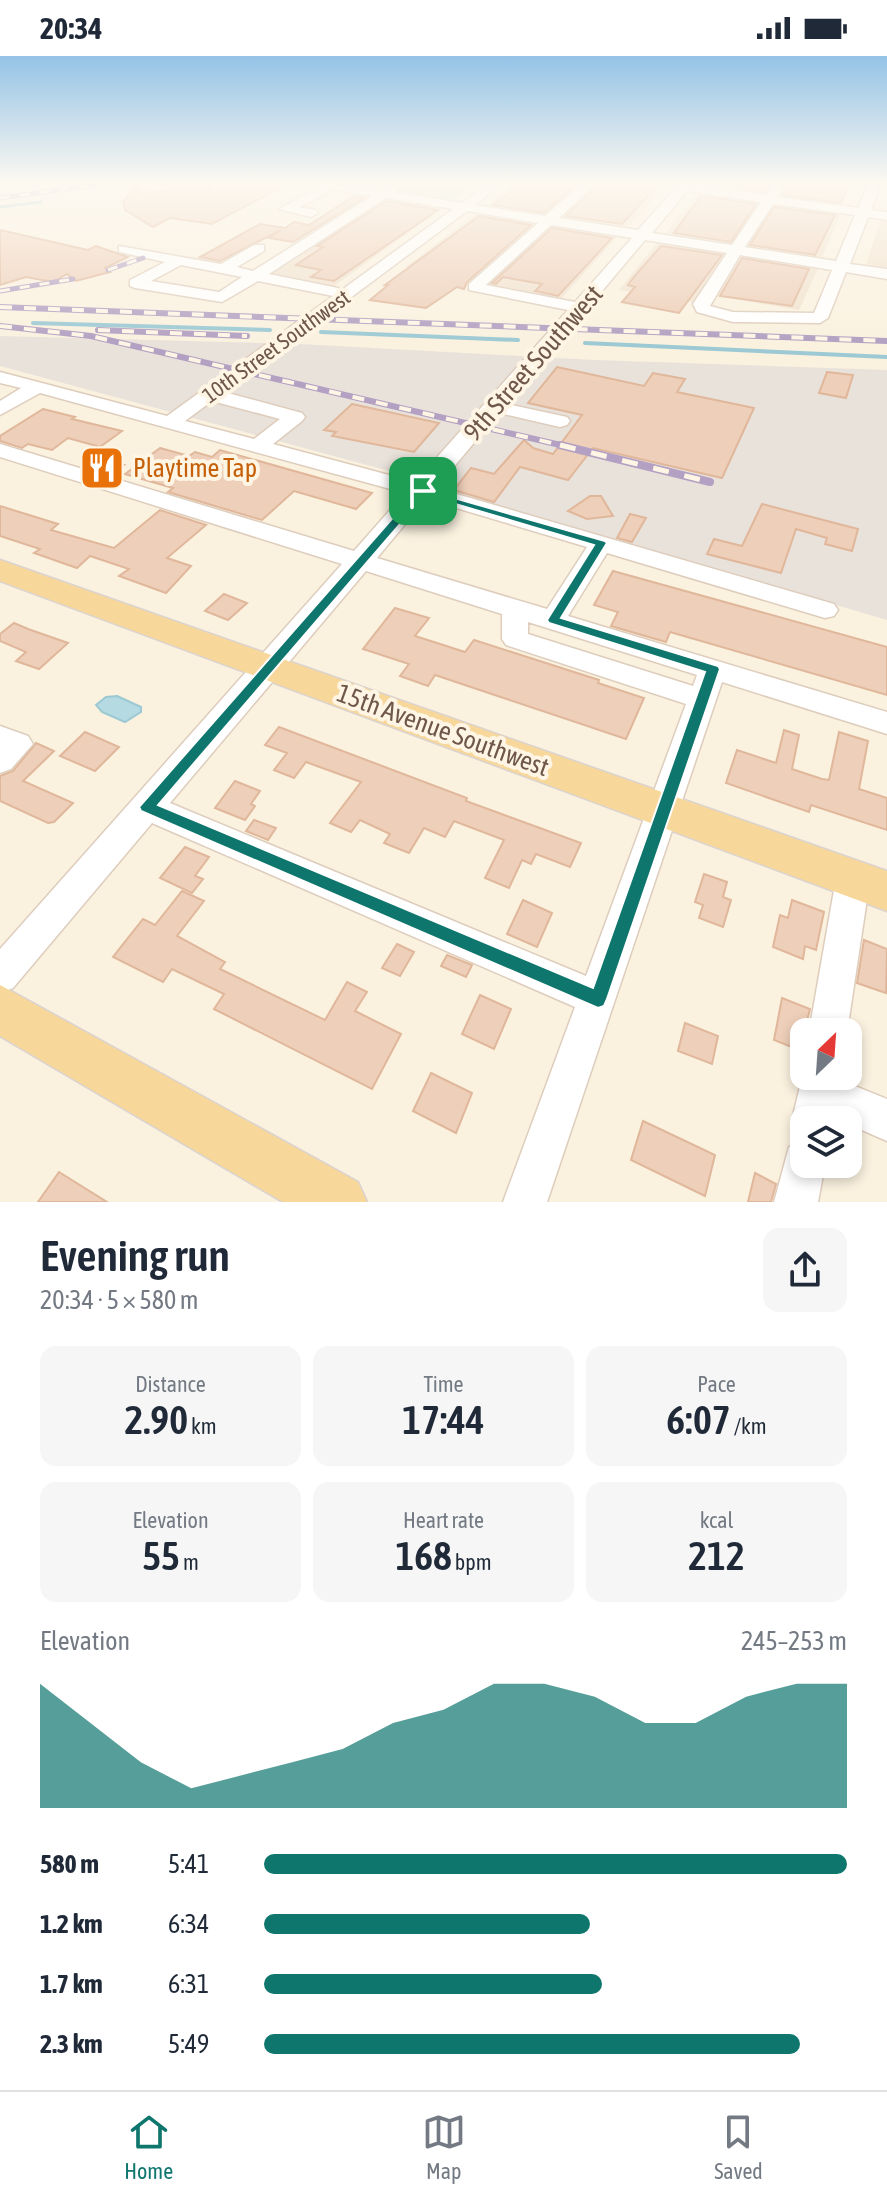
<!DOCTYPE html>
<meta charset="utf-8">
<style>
body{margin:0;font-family:"Asap Condensed",sans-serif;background:#f6f6f7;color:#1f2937;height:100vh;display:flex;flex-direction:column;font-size:30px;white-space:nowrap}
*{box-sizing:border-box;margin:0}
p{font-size:26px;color:#747a83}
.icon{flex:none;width:44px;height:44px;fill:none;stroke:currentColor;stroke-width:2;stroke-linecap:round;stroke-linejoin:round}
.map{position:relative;height:1146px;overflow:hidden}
.drawer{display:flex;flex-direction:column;background:#fff;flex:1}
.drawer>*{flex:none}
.needle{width:52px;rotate:25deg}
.buttons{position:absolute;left:790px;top:962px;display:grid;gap:16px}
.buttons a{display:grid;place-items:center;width:72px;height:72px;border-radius:16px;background:#fff;box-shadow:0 4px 12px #0003;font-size:40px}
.pin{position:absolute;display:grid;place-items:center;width:68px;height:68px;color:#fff;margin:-34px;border-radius:16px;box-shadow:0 4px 12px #0006}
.round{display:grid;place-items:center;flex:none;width:84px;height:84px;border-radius:16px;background:#f6f6f7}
.headline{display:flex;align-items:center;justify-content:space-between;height:136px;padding:0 40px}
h1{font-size:44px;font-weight:600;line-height:60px}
.figures{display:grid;grid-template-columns:repeat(3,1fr);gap:12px;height:136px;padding:8px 40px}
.figures div{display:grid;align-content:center;border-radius:16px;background:#f6f6f7;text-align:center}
.figures b{font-size:40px;font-weight:600}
.figures small{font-size:22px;font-weight:400}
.figures p{font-size:22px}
.chart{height:224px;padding:16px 40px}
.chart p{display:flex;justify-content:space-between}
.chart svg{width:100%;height:144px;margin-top:8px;fill:#0f766e;opacity:.7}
ul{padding:0 40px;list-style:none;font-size:26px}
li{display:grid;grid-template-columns:128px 96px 1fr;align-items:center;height:60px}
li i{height:20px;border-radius:10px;background:#0f766e}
.status{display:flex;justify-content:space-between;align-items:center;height:56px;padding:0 40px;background:#fff;direction:ltr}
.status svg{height:22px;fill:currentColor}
.dock{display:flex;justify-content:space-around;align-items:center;height:112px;border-top:2px solid #e0e1e3;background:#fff;font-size:22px;color:#747a83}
.dock a{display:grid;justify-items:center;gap:4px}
.dock .on{color:#0f766e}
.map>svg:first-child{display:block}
.residential{fill:#f1e2ce}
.industrial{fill:#e9e2db}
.green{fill:#cee6bf}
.water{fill:#b6dae2;stroke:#9cc9d3;stroke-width:2}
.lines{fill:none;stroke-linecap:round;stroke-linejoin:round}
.stream-far1{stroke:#9cc9d3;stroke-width:3}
.stream{stroke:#9cc9d3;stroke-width:4}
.building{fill:#eecfb9;stroke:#e0b79a;stroke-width:2}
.minor-casing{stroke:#decdbc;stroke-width:3}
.major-casing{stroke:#dad3d0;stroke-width:3}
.minor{fill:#fff;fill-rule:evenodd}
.major{fill:#f7d79a;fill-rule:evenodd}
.rail-far2-casing{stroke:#b3a0c2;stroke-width:5}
.rail-far1-casing{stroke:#b3a0c2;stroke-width:6}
.rail-casing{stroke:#b3a0c2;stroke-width:8}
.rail-far2{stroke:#fef5e5;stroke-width:3;stroke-dasharray:10;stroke-linecap:butt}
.rail-far1{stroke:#fef5e5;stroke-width:4;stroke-dasharray:12;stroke-linecap:butt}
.rail{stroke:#fef5e5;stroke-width:5;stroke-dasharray:16;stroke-linecap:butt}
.route{fill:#0f766e;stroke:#fff;stroke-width:2;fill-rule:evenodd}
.labels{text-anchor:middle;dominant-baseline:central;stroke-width:8;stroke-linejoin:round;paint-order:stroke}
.far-street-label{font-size:22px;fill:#6f5749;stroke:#fef5e5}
.street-label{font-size:26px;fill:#6f5749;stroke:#fef5e5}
.food-label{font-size:26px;fill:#c56008;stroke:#fef5e5;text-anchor:start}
</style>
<div class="status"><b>20:34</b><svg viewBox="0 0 49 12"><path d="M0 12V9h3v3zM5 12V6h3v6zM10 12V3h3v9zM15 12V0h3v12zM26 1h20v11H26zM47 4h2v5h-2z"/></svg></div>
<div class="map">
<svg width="887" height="1146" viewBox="0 0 887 1146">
<rect width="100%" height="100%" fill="#faf1df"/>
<!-- residential -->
<g class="residential">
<path d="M515,127H668L628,171L487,149Z"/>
<path d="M697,138L841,158L822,201L666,177Z"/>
<path d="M374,149L433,159L334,230L268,217Z"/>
<path d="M475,158L617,181L559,245L406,211Z"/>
<path d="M881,164H887V212L866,208Z"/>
<path d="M657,187L818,213L799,254L705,238L698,247L619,234Z"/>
</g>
<!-- industrial -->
<path class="industrial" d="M0,280L300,288L595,304L887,314V564L438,432L389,415L0,310Z"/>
<!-- green -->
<path class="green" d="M405,127H471L475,128L454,144L395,134Z"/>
<!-- water -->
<path class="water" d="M117,640L141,651V656L125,666L102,656L96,649L106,641Z"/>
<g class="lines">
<!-- stream-far1 -->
<path class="stream-far1" d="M0,151L41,146"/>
<!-- stream -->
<g class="stream">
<path d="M33,267L270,274"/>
<path d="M321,276L518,284"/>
<path d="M585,287L887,301"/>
</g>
</g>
<!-- building -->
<g class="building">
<path d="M138,127L140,137L173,134L194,127L206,129L215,137L228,131L238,133L253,128L280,132L212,168L170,162L153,171L125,154L123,146Z"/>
<path d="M521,127H557L575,130L544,157L493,149Z"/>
<path d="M711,127H770L765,136Z"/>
<path d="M789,127H850L841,147L782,139Z"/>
<path d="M598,129L632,134L636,129L655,132L622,168L566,160Z"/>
<path d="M354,140L364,142L293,186L269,182L281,174L220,205L200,201L260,168L285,172L294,166L309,169Z"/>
<path d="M701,140L756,148L731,186L674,177Z"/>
<path d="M387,145L438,154L334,225L311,221L321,214L296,209L323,191L317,190Z"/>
<path d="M774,151L835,159L815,199L750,189Z"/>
<path d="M479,160L531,169L467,226L464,233L457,231L426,252L370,244L388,229H385Z"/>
<path d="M552,172L612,182L558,240L535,235L542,228L503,221L496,228L492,227Z"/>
<path d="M0,174L88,194L96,190L128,201L105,212L110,216L76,225L67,218L53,226L26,221L0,229Z"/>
<path d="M661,190L722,199L679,257L622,246L635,231L628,229L633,222Z"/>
<path d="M742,202L809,213L792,250L720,240Z"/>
<path d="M557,311L644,330L653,317L685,323L677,336L754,352L722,422L593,392L568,424L520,411L494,446L454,434L471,412L494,418L524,384L533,392L553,398L582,359L528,347Z"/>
<path d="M827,316L853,319L846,342L819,337Z"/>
<path d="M352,348L439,367L414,396L332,380L336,376L324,374Z"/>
<path d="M43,353L75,361L72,363L122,375L100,391L68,382L52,394L28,388L22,392L0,385V380Z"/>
<path d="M160,392L189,400L195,396L212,401L220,394L372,437L356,453L294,435L262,464L168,436L173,432L125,418Z"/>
<path d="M98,402L124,409L111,418L86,411Z"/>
<path d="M590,440H601L613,460L587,463L568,455Z"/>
<path d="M762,448L858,473L852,495L825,488L827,482L796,473L781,517L707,498L714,483L742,490Z"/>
<path d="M0,450L58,468L51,474L114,492L160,454L206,469L167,502L191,510L166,537L119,520L129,513L90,500L77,512L34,497L40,493L0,480Z"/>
<path d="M630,458L646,462L632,486L617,482Z"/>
<path d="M613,515L887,591V639L670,576L666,586L611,570L618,556L594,549Z"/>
<path d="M224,538L247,547L228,564L205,555Z"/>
<path d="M395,552L429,562L415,580L465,596L474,584L599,624L598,627L644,642L626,683L435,619L428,630L400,620L409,608L363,593Z"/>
<path d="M14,567L28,573L68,587L39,613L16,605L26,596L0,585V578Z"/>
<path d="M279,671L467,742L466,745L581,787L570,811L536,798L531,808L522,804L509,832L485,822L504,784L454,765L445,781L424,772L409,797L384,787L390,778L360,764L351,776L330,767L361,726L306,706L294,722L274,714L287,697L265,689Z"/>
<path d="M784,674L799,679L792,713L822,723L829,724L839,676L868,685L859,733L887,742V774L811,749L809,756L726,727L737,694L776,707Z"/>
<path d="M85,676L119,691L95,715L60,700Z"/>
<path d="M36,687L54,695L23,725L73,747L54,766L48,767L0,745V720L13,715Z"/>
<path d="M235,725L260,735L251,748L255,750L245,764L215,752Z"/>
<path d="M254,764L276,772L268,784L246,775Z"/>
<path d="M185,791L209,801L195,820L203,823L192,837L160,822Z"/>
<path d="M704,818L727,826L723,841L731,844L723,871L699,862L703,849L695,846Z"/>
<path d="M182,835L204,845L177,880L225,906L220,913L325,964L347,926L367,936L355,955L401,978L372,1033L214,953L224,938L172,913L163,926L113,901L143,863L155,869Z"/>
<path d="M523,844L552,857L537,891L507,878Z"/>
<path d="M792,844L824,856L816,894L805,890L803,903L773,891L780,859L788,862Z"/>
<path d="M864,884L887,893L886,937L857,927Z"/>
<path d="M397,888L414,896L400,920L382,912Z"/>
<path d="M447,899L472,909L466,921L441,910Z"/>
<path d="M480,939L511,953L494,993L462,978Z"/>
<path d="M782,942L810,953L804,976V996L774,984Z"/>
<path d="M685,967L718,980L712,1008L678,995Z"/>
<path d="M431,1017L472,1037L456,1077L413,1055Z"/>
<path d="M643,1065L715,1099L705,1140L631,1104Z"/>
<path d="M59,1116L107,1146H38Z"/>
<path d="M755,1117L776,1128L771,1146H748Z"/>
</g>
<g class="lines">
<!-- minor casing -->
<g class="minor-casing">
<g id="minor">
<path d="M327,127L381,134L392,129L398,133L395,136L462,147L489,127H503L475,149L545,160L583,127H596L559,162L638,174L680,127L766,139L774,127H786L777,141L858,152L869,127H881L871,154L887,156V164L868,161L850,208L887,213V223L846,216L828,262L820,267L733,266L697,256L693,248L727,197L645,184L507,348L567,361L570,365L567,369L560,371L499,357L436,432L834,548L838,554L834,560L825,562L607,497L568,560L887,656V678L722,626L547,1146H503L575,951L152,767L13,932L0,937V893L342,508L0,401V388L354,495L405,437L40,337L0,359V345L21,332L0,327V316L167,360L333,240L258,225L222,246L135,232L130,230V224L165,206L119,196V190L221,208L254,189H264V195L237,211L253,215L372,140L333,134L299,151L316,154L318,157L311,161L279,153ZM687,135L761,146L732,189L652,177ZM386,142L453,153L343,233L269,218ZM773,148L855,159L836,205L745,191ZM467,155L538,167L469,228V234L568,254L415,426L273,388L302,365L305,361L302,357L224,336ZM551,169L632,182L575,246L486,229ZM740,199L832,214L814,257L733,256L710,250ZM181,209L242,221L219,236L151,225ZM212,345L280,363L254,383L185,365ZM426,443L587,491L547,553L377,502ZM366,515L502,558V583L506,589L686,648L586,920L170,747ZM528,566L697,619L693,630L528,578Z"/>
<path d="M0,670L28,680L33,688L11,713L0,717Z"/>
<path d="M853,808L865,813L870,823L847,976H809L836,823L841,813Z"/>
<path d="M804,1013V1020H841L840,1024L887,1043V1085L848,1068V1064H804V1081L798,1079L792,1064Z"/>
<path d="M804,1085V1108H825L818,1146H774L789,1091Z"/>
</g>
</g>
<!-- major casing -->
<g class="major-casing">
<g id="major">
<path d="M0,504L887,815V855L0,525Z"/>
<path d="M0,929L358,1126L367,1146H283L0,980Z"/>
</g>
</g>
<!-- minor -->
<use href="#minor" class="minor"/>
<!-- major -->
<use href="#major" class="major"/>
<!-- rail-far2 casing -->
<g class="rail-far2-casing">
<g id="rail-far2">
<path d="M0,142L111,127"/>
<path d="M108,214L143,202"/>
<path d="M0,235L73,223"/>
</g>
</g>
<!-- rail-far1 casing -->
<g class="rail-far1-casing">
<g id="rail-far1">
<path d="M0,251L887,285"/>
<path d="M0,270L91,280L569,391"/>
<path d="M98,274L247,280"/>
</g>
</g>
<!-- rail casing -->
<g class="rail-casing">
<path id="rail" d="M560,389L710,426"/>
</g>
<!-- rail-far2 -->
<use href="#rail-far2" class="rail-far2"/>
<!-- rail-far1 -->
<use href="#rail-far1" class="rail-far1"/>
<!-- rail -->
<use href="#rail" class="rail"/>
</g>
<!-- sky -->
<linearGradient id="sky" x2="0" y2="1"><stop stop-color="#94c3e6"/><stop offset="0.44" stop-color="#fdf9f1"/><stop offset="1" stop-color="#fdf9f1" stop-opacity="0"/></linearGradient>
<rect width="887" height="288" fill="url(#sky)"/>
<!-- route -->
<path class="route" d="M419,432L605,485L607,487L561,562L718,610L720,613L607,943L604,950L598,952L141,755L139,751ZM425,439L594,489L547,564L549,567L705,616L593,932L158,749Z"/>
<!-- icons -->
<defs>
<g id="restaurant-square" transform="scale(2.3)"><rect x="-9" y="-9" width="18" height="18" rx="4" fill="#e8710a" stroke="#fef5e5"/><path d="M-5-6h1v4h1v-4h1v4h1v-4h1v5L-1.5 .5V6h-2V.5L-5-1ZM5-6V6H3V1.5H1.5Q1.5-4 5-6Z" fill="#fff"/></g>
</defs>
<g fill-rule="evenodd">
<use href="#restaurant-square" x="102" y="412"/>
</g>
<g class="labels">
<!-- far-street labels -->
<g class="far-street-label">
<text transform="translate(276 290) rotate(-36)">10th Street Southwest</text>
</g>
<!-- street labels -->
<g class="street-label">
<text transform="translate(533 307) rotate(-49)">9th Street Southwest</text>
<text transform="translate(443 674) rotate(20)">15th Avenue Southwest</text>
</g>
<!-- food labels -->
<g class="food-label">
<text x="133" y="412">Playtime Tap</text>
</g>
</g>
</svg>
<div class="buttons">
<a><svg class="needle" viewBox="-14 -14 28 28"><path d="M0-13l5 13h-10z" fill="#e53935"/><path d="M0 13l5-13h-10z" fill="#747a83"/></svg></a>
<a><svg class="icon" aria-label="layers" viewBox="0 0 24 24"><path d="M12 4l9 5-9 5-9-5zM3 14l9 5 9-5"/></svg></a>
</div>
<div class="pin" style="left:423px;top:435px;background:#1e9e55"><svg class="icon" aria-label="arrive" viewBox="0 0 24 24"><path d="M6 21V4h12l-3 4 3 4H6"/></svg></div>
</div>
<section class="drawer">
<div class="headline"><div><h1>Evening run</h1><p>20:34 · 5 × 580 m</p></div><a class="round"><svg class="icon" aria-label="share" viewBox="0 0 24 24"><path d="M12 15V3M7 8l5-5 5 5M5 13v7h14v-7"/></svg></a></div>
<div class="figures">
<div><p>Distance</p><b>2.90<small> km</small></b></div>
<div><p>Time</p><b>17:44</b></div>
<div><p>Pace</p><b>6:07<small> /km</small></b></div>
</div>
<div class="figures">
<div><p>Elevation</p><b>55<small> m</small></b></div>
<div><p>Heart rate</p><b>168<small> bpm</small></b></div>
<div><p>kcal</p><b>212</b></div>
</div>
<div class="chart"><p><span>Elevation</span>245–253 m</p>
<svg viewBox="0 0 160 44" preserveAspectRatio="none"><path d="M0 44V6L10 18L20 30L30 38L40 34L50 30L60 26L70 18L80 14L90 6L100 6L110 10L120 18L130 18L140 10L150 6L160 6V44z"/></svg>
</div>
<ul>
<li><b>580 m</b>5:41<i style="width:100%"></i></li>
<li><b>1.2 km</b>6:34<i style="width:56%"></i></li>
<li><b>1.7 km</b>6:31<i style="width:58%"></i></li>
<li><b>2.3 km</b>5:49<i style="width:92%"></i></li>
</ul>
</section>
<nav class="dock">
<a class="on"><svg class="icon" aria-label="home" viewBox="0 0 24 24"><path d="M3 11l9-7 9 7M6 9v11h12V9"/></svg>Home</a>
<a><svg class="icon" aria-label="map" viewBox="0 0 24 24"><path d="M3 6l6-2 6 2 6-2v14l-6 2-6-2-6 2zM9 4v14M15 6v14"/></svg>Map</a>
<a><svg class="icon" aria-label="saved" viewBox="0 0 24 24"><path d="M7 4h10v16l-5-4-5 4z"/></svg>Saved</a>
</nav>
